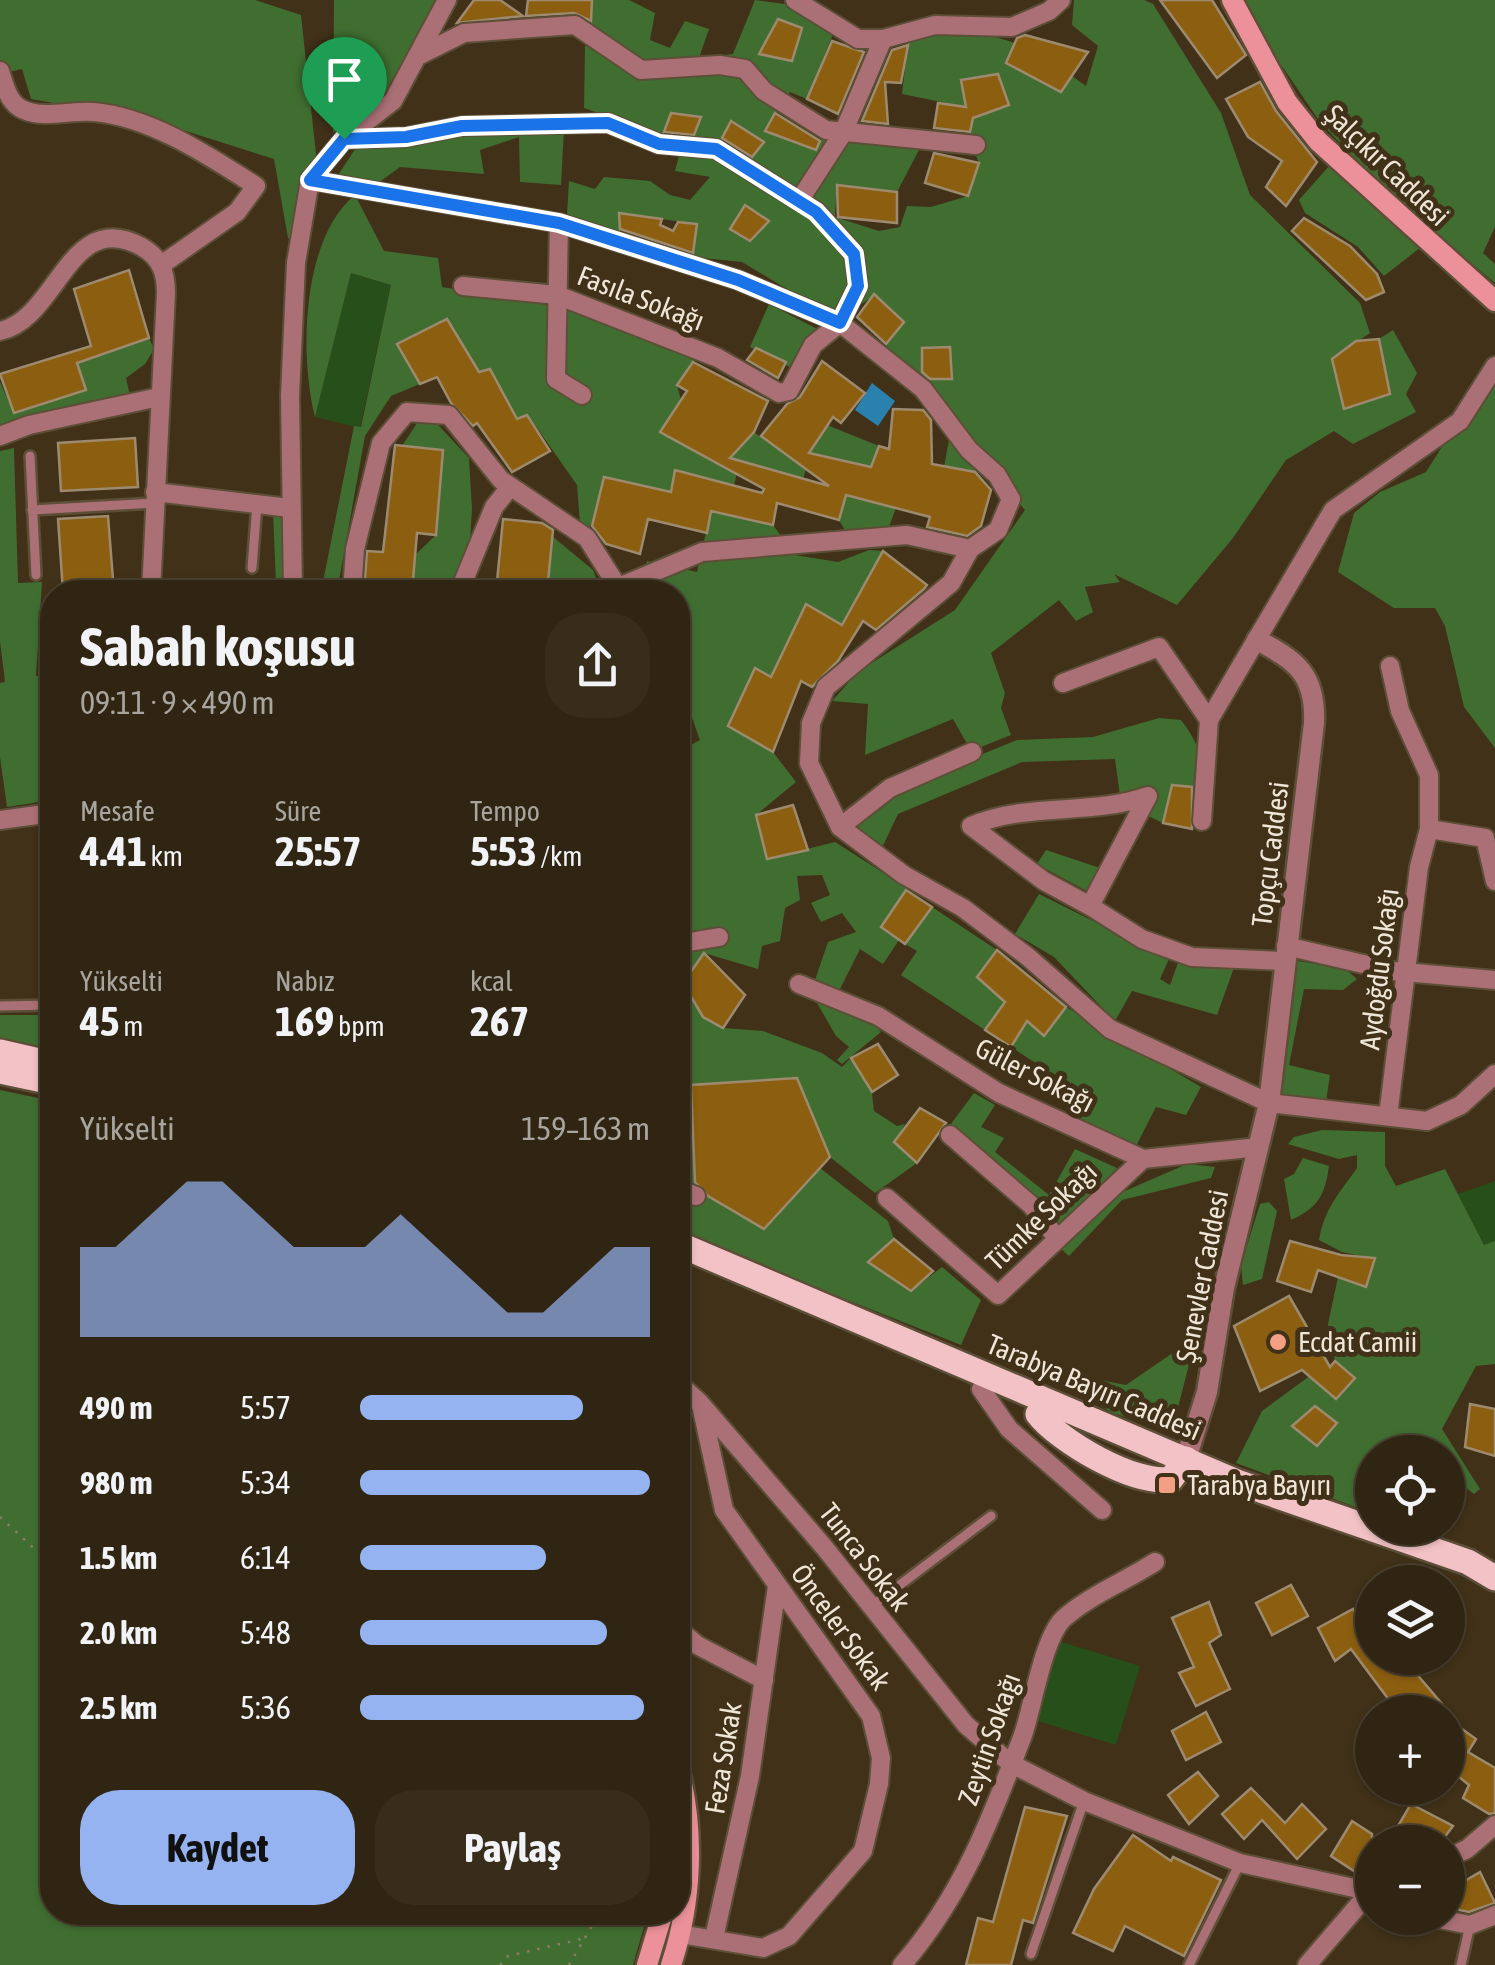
<!DOCTYPE html>
<html lang="tr">
<meta charset="utf-8">
<style>
body{margin:0;font-family:"Asap Condensed",sans-serif;background:#382d1b;color:#f1f3f6;height:100vh;display:flex;flex-direction:column;font-size:38px;white-space:nowrap}
*{box-sizing:border-box;margin:0}
p{font-size:32px;color:#a8a59f}
.icon{flex:none;width:55px;height:55px;fill:none;stroke:currentColor;stroke-width:2;stroke-linecap:round;stroke-linejoin:round}
.map{position:relative;flex:1;overflow:hidden}
.panel{position:absolute;left:40px;top:580px;width:650px;height:1345px;display:flex;flex-direction:column;background:#302512;border-radius:40px;box-shadow:0 2px 8px #0004,0 0 0 2px #4b4232}
.panel>*{flex:none}
.fabs{position:absolute;left:1355px;top:1435px;display:grid;gap:20px}
.fabs a{display:grid;place-items:center;width:110px;height:110px;border-radius:50%;background:#302512;box-shadow:0 2px 8px #0004,0 0 0 2px #4b4232;font-size:50px}
.pin{position:absolute;display:grid;place-items:center;width:85px;height:85px;color:#fff;margin:-102px -42px;border-radius:50% 50% 50% 0;rotate:-45deg;box-shadow:0 0 10px #0007}
.pin .icon{rotate:45deg}
.round{display:grid;place-items:center;flex:none;width:105px;height:105px;border-radius:40px;background:#382d1b}
.overview{display:flex;align-items:center;justify-content:space-between;height:170px;padding:0 40px}
h1{font-size:55px;font-weight:700;line-height:75px}
.metrics{display:grid;grid-template-columns:repeat(3,1fr);gap:15px;height:170px;padding:10px 40px}
.metrics div{display:grid;align-content:center}
.metrics b{font-size:42px;font-weight:700}
.metrics small{font-size:28px;font-weight:400}
.metrics p{font-size:28px}
.chart{height:280px;padding:20px 40px}
.chart p{display:flex;justify-content:space-between}
.chart svg{width:100%;height:180px;margin-top:10px;fill:#95b2f1;opacity:.7}
.primary-button{display:flex;gap:20px;margin-top:auto;padding:20px 40px}
.primary-button a{flex:1;height:115px;border-radius:40px;background:#95b2f1;color:#111;font-size:40px;font-weight:700;line-height:115px;text-align:center}
.primary-button a+a{background:#382d1b;color:#f1f3f6}
ul{padding:0 40px;list-style:none;font-size:32px}
li{display:grid;grid-template-columns:160px 120px 1fr;align-items:center;height:75px}
li i{height:25px;border-radius:12px;background:#95b2f1}
.map>svg:first-child{display:block}
.green{fill:#274f1a}
.forest{fill:#406e31}
.water{fill:#2b81ad}
.building{fill:#8c5f10;stroke:#9d8a6f;stroke-width:2.5}
.lines{fill:none;stroke-linecap:round;stroke-linejoin:round}
.service-casing{stroke:#5c4e37;stroke-width:14}
.minor-casing{stroke:#5c4e37;stroke-width:22}
.tertiary-casing{stroke:#5c4e37;stroke-width:25}
.secondary-casing{stroke:#5c4e37;stroke-width:25}
.primary-casing{stroke:#5c4e37;stroke-width:30}
.path{stroke:#8a7d69;stroke-width:2.5;stroke-dasharray:2.5 8;stroke-linecap:butt}
.service{stroke:#aa7075;stroke-width:9}
.minor{stroke:#aa7075;stroke-width:18}
.tertiary{stroke:#aa7075;stroke-width:20}
.secondary{stroke:#ec9099;stroke-width:20}
.primary{stroke:#f3c2c6;stroke-width:25}
.route-casing{stroke:#fff;stroke-width:20}
.route{stroke:#1a73e8;stroke-width:12}
.poi-dot{fill:#f39f83;stroke:#403118;stroke-width:4}
.labels{text-anchor:middle;dominant-baseline:central;stroke-width:10;stroke-linejoin:round;paint-order:stroke}
.street-label{font-size:28px;fill:#efe6d7;stroke:#403118}
.poi-label{font-size:28px;fill:#efe6d7;stroke:#403118;text-anchor:start}
</style>
<div class="map">
<svg width="1495" height="1965" viewBox="0 0 1495 1965">
<rect width="100%" height="100%" fill="#403118"/>
<!-- green -->
<g class="green">
<path d="M351,273L391,285L360,428L315,417Z"/>
<path d="M1495,1181V1241L1484,1245L1458,1194Z"/>
<path d="M1058,1641L1140,1666L1116,1745L1034,1720Z"/>
</g>
<!-- forest -->
<g class="forest">
<path d="M0,0H255L301,15L316,154L305,241L288,238L274,159L151,120L31,99L22,69L0,74Z"/>
<path d="M334,0H441L383,107L333,133Z"/>
<path d="M592,0H629L655,13L650,40L670,48L685,21L709,29L699,58L733,54L755,0L807,7L837,24L807,99L790,92L765,131L815,149L823,136L889,128L920,148L897,192L837,186L835,217L879,231L900,227L907,206L931,207L968,196L979,163L968,137L973,118L1009,105L998,74L961,81L966,107L902,94L908,42L933,18L1015,43L1006,64L1061,92L1072,76L1086,86L1098,46L1072,25L1074,0H1144L1153,4L1221,113L1250,195L1360,303L1370,333L1332,359L1344,409L1390,394L1379,339L1393,330L1417,373L1406,394L1416,412L1353,444L1334,431L1286,460L1233,538L1177,605L1114,574L1120,582L1085,587L1093,612L1076,621L1059,600L991,653L1005,693L1001,708L1011,735L971,751L953,719L865,755L868,704L832,701L859,671L955,610L1025,510L995,476L944,467L952,423L897,364L885,344L903,322L875,295L838,320L742,262L693,257L696,224L620,213L621,235L567,215L569,181L595,189L604,177L650,181L670,195L690,200L710,177L675,171L680,152L747,164L764,142L732,122L716,149L692,142L700,117L671,113L663,136L584,108L585,46L629,51L591,25Z"/>
<path d="M1237,0H1495V227L1483,253L1495,264V283L1393,198L1320,122Z"/>
<path d="M564,129L561,185L520,182L519,137L480,150L484,174L400,167L378,183L338,175L356,148L403,144L463,130Z"/>
<path d="M1329,166L1421,247L1384,276L1358,247L1305,213L1299,200Z"/>
<path d="M355,195L384,251L438,258L442,287L567,308L696,358L677,385L681,400L661,432L722,466L750,430L802,463L827,425L879,446L871,467L811,453L803,479L740,461L734,485L676,470L671,492L604,477L594,521L581,537L577,485L528,415L517,419L479,372L447,319L397,344L420,384L391,396L365,436L337,592H321L354,426L361,427L391,285L351,273L315,417C299,354 302,238 355,195Z"/>
<path d="M769,304L823,332L798,371L750,347Z"/>
<path d="M149,338L154,349L145,364L126,378L131,400L0,431V382L14,413L86,390L77,364Z"/>
<path d="M1495,363V748L1464,707L1445,626L1435,608H1394L1338,572L1354,513L1380,492L1426,472Z"/>
<path d="M425,411L469,458L472,509L468,573L477,592H412L415,555L436,535L443,450L402,446Z"/>
<path d="M14,448L18,583L42,582L36,676H42L43,766H52V800L7,807L0,757V683L5,682L0,641V451Z"/>
<path d="M846,495L896,508L884,540L851,541L839,520Z"/>
<path d="M711,511L773,525L795,555L838,562L869,550L883,551L841,625L806,605L771,677L754,669L729,726L773,752L796,782L756,815L767,859L835,842L907,888L881,927L899,940L883,964L860,949L838,993L814,983L828,942L856,932L842,913L821,922L811,903L830,895L822,875L797,876L800,900L785,908L780,941L762,946L758,969L704,953L683,983L703,1017L723,1028L763,1031L822,1053L842,1067L851,1058L872,1094L874,1111L897,1126L905,1124L895,1142L917,1163L875,1193L830,1157L796,1078L692,1085L696,1188L678,1182V752L700,740L691,715L678,705V653L690,609L678,605V592H638L647,561L697,572Z"/>
<path d="M288,512L289,592H235L234,578L276,583L273,513Z"/>
<path d="M552,536L593,570L601,592H547Z"/>
<path d="M1159,718L1181,720C1199,743 1204,760 1202,789L1171,785L1163,823L1121,803L1115,759L1022,762L898,814L880,852L843,824L894,790L1017,740L1093,737Z"/>
<path d="M1046,850L1109,871L1094,895L1037,864Z"/>
<path d="M1039,894L1169,959L1160,979L1170,985L1179,960L1235,965L1217,1015L1132,991L1115,1021L1054,957L1015,934Z"/>
<path d="M932,907L997,950L977,977L1005,1002L985,1030L901,975L917,951L905,944Z"/>
<path d="M1298,961L1345,969L1357,979L1343,990L1304,989L1289,1065L1330,1075L1326,1102L1275,1094Z"/>
<path d="M817,1003L869,1018L881,1032L842,1064L837,1060L849,1047L836,1036Z"/>
<path d="M1066,1007L1201,1087L1186,1115L1156,1107L1135,1148L1071,1120L1082,1093L1011,1047L1027,1021L1044,1036Z"/>
<path d="M0,1015H52V1053L0,1042Z"/>
<path d="M0,1090L52,1101V1912L648,1913L633,1965H0Z"/>
<path d="M974,1093L995,1105L981,1127L1004,1138L995,1152L1049,1195L1075,1149L1117,1168L1057,1230L948,1128Z"/>
<path d="M1322,1130L1385,1132V1166L1396,1186L1445,1169L1484,1245L1495,1241V1364L1476,1366L1442,1429L1480,1489L1474,1494L1448,1474V1452H1372V1513L1236,1463L1262,1411L1311,1375L1336,1399L1354,1378L1335,1361L1328,1324L1338,1277L1366,1287L1375,1259L1342,1252L1319,1240C1325,1207 1339,1194 1357,1168V1155L1339,1159L1288,1144L1294,1137Z"/>
<path d="M1303,1158L1329,1166C1325,1195 1318,1208 1291,1220L1284,1179L1294,1174Z"/>
<path d="M1187,1164L1215,1167L1211,1178L1122,1200L1069,1256L1060,1248L1111,1197Z"/>
<path d="M820,1168L888,1221L894,1239L868,1262L911,1291L942,1267L981,1300L961,1345L678,1233V1194L703,1192L764,1229Z"/>
<path d="M1269,1202L1277,1211L1262,1279L1243,1285L1241,1265L1260,1204Z"/>
<path d="M1196,1337L1172,1431L1113,1413L1069,1388L1068,1374L1126,1385Z"/>
</g>
<!-- water -->
<path class="water" d="M872,383L895,401L878,426L855,410Z"/>
<!-- building -->
<g class="building">
<path d="M474,0H500L523,16L457,23Z"/>
<path d="M528,0H592L591,21L574,13L526,16Z"/>
<path d="M1160,0H1212L1246,55L1217,78Z"/>
<path d="M778,19L802,28L792,61L759,54Z"/>
<path d="M1025,35L1088,52L1061,92L1006,63L1017,38Z"/>
<path d="M832,41L864,52L838,114L807,99Z"/>
<path d="M908,45L901,83L885,82L888,124L862,121L892,50Z"/>
<path d="M998,74L1009,105L973,118L970,132L934,128L938,103L966,107L961,80Z"/>
<path d="M1260,82L1276,111L1317,162L1286,206L1266,187L1282,161L1248,137L1226,99Z"/>
<path d="M671,113L701,117L694,135L664,132Z"/>
<path d="M775,113L820,141L816,150L765,131Z"/>
<path d="M731,121L764,142L752,157L722,138Z"/>
<path d="M934,153L979,163L968,196L925,183Z"/>
<path d="M837,185L897,192V223L838,217Z"/>
<path d="M745,205L769,221L750,241L730,229Z"/>
<path d="M619,213L662,219L660,225L673,231L678,222L697,224L693,253L620,229Z"/>
<path d="M1304,218L1350,246L1377,274L1384,292L1366,300L1292,231Z"/>
<path d="M129,270L149,338L77,363L86,390L14,413L0,374L91,346L74,289Z"/>
<path d="M874,294L904,322L886,344L857,317Z"/>
<path d="M447,319L479,372L490,369L517,419L527,415L550,451L512,472L477,423L473,426L451,403L437,377L420,384L397,344Z"/>
<path d="M1379,339L1390,394L1344,409L1332,359L1356,341Z"/>
<path d="M950,347L952,379H930L922,372V348Z"/>
<path d="M756,348L786,362L778,378L747,360Z"/>
<path d="M822,361L865,393L841,423L833,417L809,453L871,467L879,446L889,449L893,409L923,410L931,420L932,464L975,472L991,490L981,526L967,536L927,527L930,517L846,495L839,520L777,503L773,525L711,511L707,533L648,519L640,554L606,544L592,526L604,477L671,492L675,470L762,493L764,489L660,432L687,391L677,385L693,362L768,401L754,432L730,458L829,486L761,436L787,404L800,397Z"/>
<path d="M135,438L138,487L61,491L58,443Z"/>
<path d="M395,445L443,450L436,535L417,533L412,592H364L367,551L383,552Z"/>
<path d="M108,516L114,592H63L58,519Z"/>
<path d="M503,519L542,523L553,530L547,592H496Z"/>
<path d="M883,551L927,585L924,589L876,630L863,621L838,661L812,687L801,681L773,752L728,726L755,668L771,677L806,604L842,625Z"/>
<path d="M1172,785L1192,787V829L1163,823Z"/>
<path d="M793,805L808,850L767,859L756,815Z"/>
<path d="M906,890L932,907L905,944L881,927Z"/>
<path d="M997,950L1066,1007L1044,1036L1027,1021L1011,1047L985,1030L1005,1002L977,977Z"/>
<path d="M704,953L745,995L723,1028L703,1017L683,983Z"/>
<path d="M878,1044L898,1075L872,1092L851,1058Z"/>
<path d="M797,1078L830,1157L764,1229L708,1196L695,1182L691,1085Z"/>
<path d="M920,1108L946,1123L917,1163L894,1142Z"/>
<path d="M894,1239L933,1271L911,1291L868,1262Z"/>
<path d="M1290,1241L1341,1255L1375,1258L1366,1287L1318,1270L1311,1292L1277,1281Z"/>
<path d="M1289,1296L1330,1367L1335,1361L1355,1378L1336,1399L1302,1370L1260,1391L1234,1326Z"/>
<path d="M1470,1404L1495,1409V1456L1465,1447Z"/>
<path d="M1315,1406L1337,1423L1317,1446L1292,1426Z"/>
<path d="M1291,1585L1308,1616L1272,1635L1256,1603Z"/>
<path d="M1209,1602L1221,1635L1209,1643L1230,1689L1196,1706L1179,1673L1194,1667L1172,1618Z"/>
<path d="M1353,1609L1372,1644V1658H1403L1442,1704L1433,1712H1398L1351,1649L1335,1661L1318,1628Z"/>
<path d="M1206,1712L1221,1742L1186,1760L1172,1731Z"/>
<path d="M1448,1719L1476,1739L1468,1752L1495,1768V1813L1489,1814L1463,1798L1469,1785L1448,1768Z"/>
<path d="M1198,1772L1218,1796L1189,1824L1168,1795Z"/>
<path d="M1251,1788L1285,1823L1302,1804L1326,1829L1297,1859L1262,1820L1244,1839L1222,1814Z"/>
<path d="M1411,1804L1453,1826L1441,1842H1414L1395,1831Z"/>
<path d="M1025,1807L1067,1816L1033,1923L1023,1920L1011,1965H966L978,1918L993,1922Z"/>
<path d="M1352,1821L1372,1834V1858L1363,1877L1331,1856Z"/>
<path d="M1133,1835L1171,1861L1173,1857L1221,1880L1184,1956L1125,1926L1113,1951L1073,1933L1094,1889Z"/>
<path d="M1480,1872L1495,1903L1469,1912L1459,1910L1448,1891Z"/>
</g>
<g class="lines">
<!-- service casing -->
<g class="service-casing">
<g id="service">
<path d="M30,456L36,575"/>
<path d="M32,510L155,503"/>
<path d="M252,568L257,504"/>
<path d="M0,1006L52,1005"/>
<path d="M872,1606L991,1516"/>
<path d="M1031,1954L1084,1801"/>
<path d="M1189,1965L1240,1863"/>
<path d="M1461,1965L1470,1925"/>
</g>
</g>
<!-- minor casing -->
<g class="minor-casing">
<g id="minor">
<path d="M795,0L858,39H883L935,25L1012,27L1049,11L1061,0"/>
<path d="M418,56L464,33L575,25L641,70L720,65L745,69L764,91L826,130L976,145"/>
<path d="M0,71C5,85 8,104 24,110C44,119 71,110 94,112C151,117 209,156 256,186L237,212L161,265"/>
<path d="M344,139L406,137L462,126L608,123L659,144L716,149L817,212L854,254L858,286L840,323L813,345L789,391L779,393L718,358L557,295L463,286"/>
<path d="M310,180L559,223L738,280L840,323L923,389L969,450L997,475L1011,499L998,530L970,549L907,535L702,552L621,586"/>
<path d="M799,201L843,133L883,39"/>
<path d="M559,223L556,379L582,395"/>
<path d="M0,331C58,319 69,206 142,247C161,258 166,273 166,293L151,592"/>
<path d="M0,436L29,425L159,397"/>
<path d="M155,492L290,508"/>
<path d="M970,549L951,583L826,687L811,723L809,763L840,827L904,875L963,908L1028,957L1110,1029L1269,1103L1427,1121L1461,1105L1495,1074"/>
<path d="M293,592L290,396L296,263L310,180L344,139L393,101L447,0"/>
<path d="M352,592L355,549L381,443L407,412L449,415L501,480L587,538L621,592"/>
<path d="M459,592L494,507L510,487"/>
<path d="M1390,666L1400,711L1429,775V829L1485,838L1495,881"/>
<path d="M1063,683L1159,647L1209,720"/>
<path d="M1148,796L1090,906L1044,881L971,826C1026,802 1091,816 1148,796Z"/>
<path d="M0,820L52,813"/>
<path d="M1202,821L1209,720L1333,510L1460,421L1495,366"/>
<path d="M840,827L890,788L972,752"/>
<path d="M1090,906L1142,939L1192,957L1284,961"/>
<path d="M678,944L719,937"/>
<path d="M1286,946L1393,971L1495,980"/>
<path d="M799,984L878,1016L999,1093L1143,1159L1259,1147"/>
<path d="M1388,1116L1419,867L1429,829"/>
<path d="M950,1135L1031,1205L1057,1238"/>
<path d="M678,1189L696,1196"/>
<path d="M887,1198L998,1295L1143,1159"/>
<path d="M678,1383L700,1403L824,1547L966,1725L1010,1763L1084,1801L1240,1863L1372,1892"/>
<path d="M981,1389L1009,1429L1102,1510"/>
<path d="M678,1629L697,1645L764,1680"/>
<path d="M1448,1858L1467,1849L1495,1825"/>
<path d="M1434,1918L1470,1925L1495,1915"/>
<path d="M680,1934L763,1948L789,1936L863,1851L879,1784L881,1758L871,1716L724,1510L701,1405"/>
<path d="M714,1938L750,1776L777,1586"/>
<path d="M902,1965C962,1896 991,1819 1023,1735C1033,1706 1043,1639 1063,1619C1088,1596 1126,1581 1155,1562"/>
<path d="M1307,1965L1368,1894"/>
</g>
</g>
<!-- tertiary casing -->
<g class="tertiary-casing">
<path id="tertiary" d="M1186,1459L1207,1392L1224,1288L1269,1103L1314,723C1316,675 1297,661 1257,640"/>
</g>
<!-- secondary casing -->
<g class="secondary-casing">
<g id="secondary">
<path d="M1232,0L1287,102L1318,141L1495,301"/>
<path d="M647,1965L663,1912"/>
<path d="M671,1965C692,1903 695,1830 678,1767"/>
</g>
</g>
<!-- primary casing -->
<g class="primary-casing">
<g id="primary">
<path d="M0,1052L52,1064"/>
<path d="M0,1071L52,1082"/>
<path d="M678,1244L1237,1482L1468,1562L1495,1578"/>
<path d="M1038,1414C1059,1441 1135,1486 1171,1479L1186,1459"/>
</g>
</g>
<!-- path -->
<g class="path">
<path d="M0,1517L52,1565"/>
<path d="M500,1965L508,1956L586,1938"/>
<path d="M569,1965L600,1912"/>
</g>
<!-- service -->
<use href="#service" class="service"/>
<!-- minor -->
<use href="#minor" class="minor"/>
<!-- tertiary -->
<use href="#tertiary" class="tertiary"/>
<!-- secondary -->
<use href="#secondary" class="secondary"/>
<!-- primary -->
<use href="#primary" class="primary"/>
</g>
<g class="lines">
<!-- route casing -->
<g class="route-casing">
<path id="route" d="M608,123L659,144L716,149L816,212L854,254L858,286L840,323L738,280L559,223L310,180L344,139L406,137L462,126Z"/>
</g>
<!-- route -->
<use href="#route" class="route"/>
</g>
<!-- markers -->
<g class="poi-dot">
<circle cx="1278" cy="1342" r="10"/>
<rect x="1157" y="1475" width="20" height="20" rx="5"/>
</g>
<g class="labels">
<!-- street labels -->
<g class="street-label">
<text transform="translate(1387 165) rotate(44)">Şalçıkır Caddesi</text>
<text transform="translate(641 298) rotate(21)">Fasıla Sokağı</text>
<text transform="translate(1270 854) rotate(-83)">Topçu Caddesi</text>
<text transform="translate(1379 969) rotate(-83)">Aydoğdu Sokağı</text>
<text transform="translate(1035 1075) rotate(27)">Güler Sokağı</text>
<text transform="translate(1041 1216) rotate(-44)">Tümke Sokağı</text>
<text transform="translate(1202 1276) rotate(-79)">Şenevler Caddesi</text>
<text transform="translate(1094 1387) rotate(23)">Tarabya Bayırı Caddesi</text>
<text transform="translate(865 1557) rotate(52)">Tunca Sokak</text>
<text transform="translate(841 1627) rotate(54)">Önceler Sokak</text>
<text transform="translate(989 1739) rotate(-71)">Zeytin Sokağı</text>
<text transform="translate(723 1758) rotate(-81)">Feza Sokak</text>
</g>
<!-- poi labels -->
<g class="poi-label">
<text x="1298" y="1342">Ecdat Camii</text>
<text x="1187" y="1485">Tarabya Bayırı</text>
</g>
</g>
</svg>
<div class="fabs">
<a><svg class="icon" aria-label="locate" viewBox="0 0 24 24"><circle cx="12" cy="12" r="6"/><path d="M12 2v4M12 18v4M2 12h4M18 12h4"/></svg></a>
<a><svg class="icon" aria-label="layers" viewBox="0 0 24 24"><path d="M12 4l9 5-9 5-9-5zM3 14l9 5 9-5"/></svg></a>
<a>+</a>
<a>−</a>
</div>
<div class="pin" style="left:344px;top:139px;background:#1e9e55"><svg class="icon" aria-label="arrive" viewBox="0 0 24 24"><path d="M6 21V4h12l-3 4 3 4H6"/></svg></div>
<section class="panel">
<div class="overview"><div><h1>Sabah koşusu</h1><p>09:11 · 9 × 490 m</p></div><a class="round"><svg class="icon" aria-label="share" viewBox="0 0 24 24"><path d="M12 15V3M7 8l5-5 5 5M5 13v7h14v-7"/></svg></a></div>
<div class="metrics">
<div><p>Mesafe</p><b>4.41<small> km</small></b></div>
<div><p>Süre</p><b>25:57</b></div>
<div><p>Tempo</p><b>5:53<small> /km</small></b></div>
</div>
<div class="metrics">
<div><p>Yükselti</p><b>45<small> m</small></b></div>
<div><p>Nabız</p><b>169<small> bpm</small></b></div>
<div><p>kcal</p><b>267</b></div>
</div>
<div class="chart"><p><span>Yükselti</span>159–163 m</p>
<svg viewBox="0 0 160 44" preserveAspectRatio="none"><path d="M0 44V22L10 22L20 14L30 6L40 6L50 14L60 22L70 22L80 22L90 14L100 22L110 30L120 38L130 38L140 30L150 22L160 22V44z"/></svg>
</div>
<ul>
<li><b>490 m</b>5:57<i style="width:77%"></i></li>
<li><b>980 m</b>5:34<i style="width:100%"></i></li>
<li><b>1.5 km</b>6:14<i style="width:64%"></i></li>
<li><b>2.0 km</b>5:48<i style="width:85%"></i></li>
<li><b>2.5 km</b>5:36<i style="width:98%"></i></li>
</ul>
<div class="primary-button"><a>Kaydet</a><a>Paylaş</a></div>
</section>
</div>
